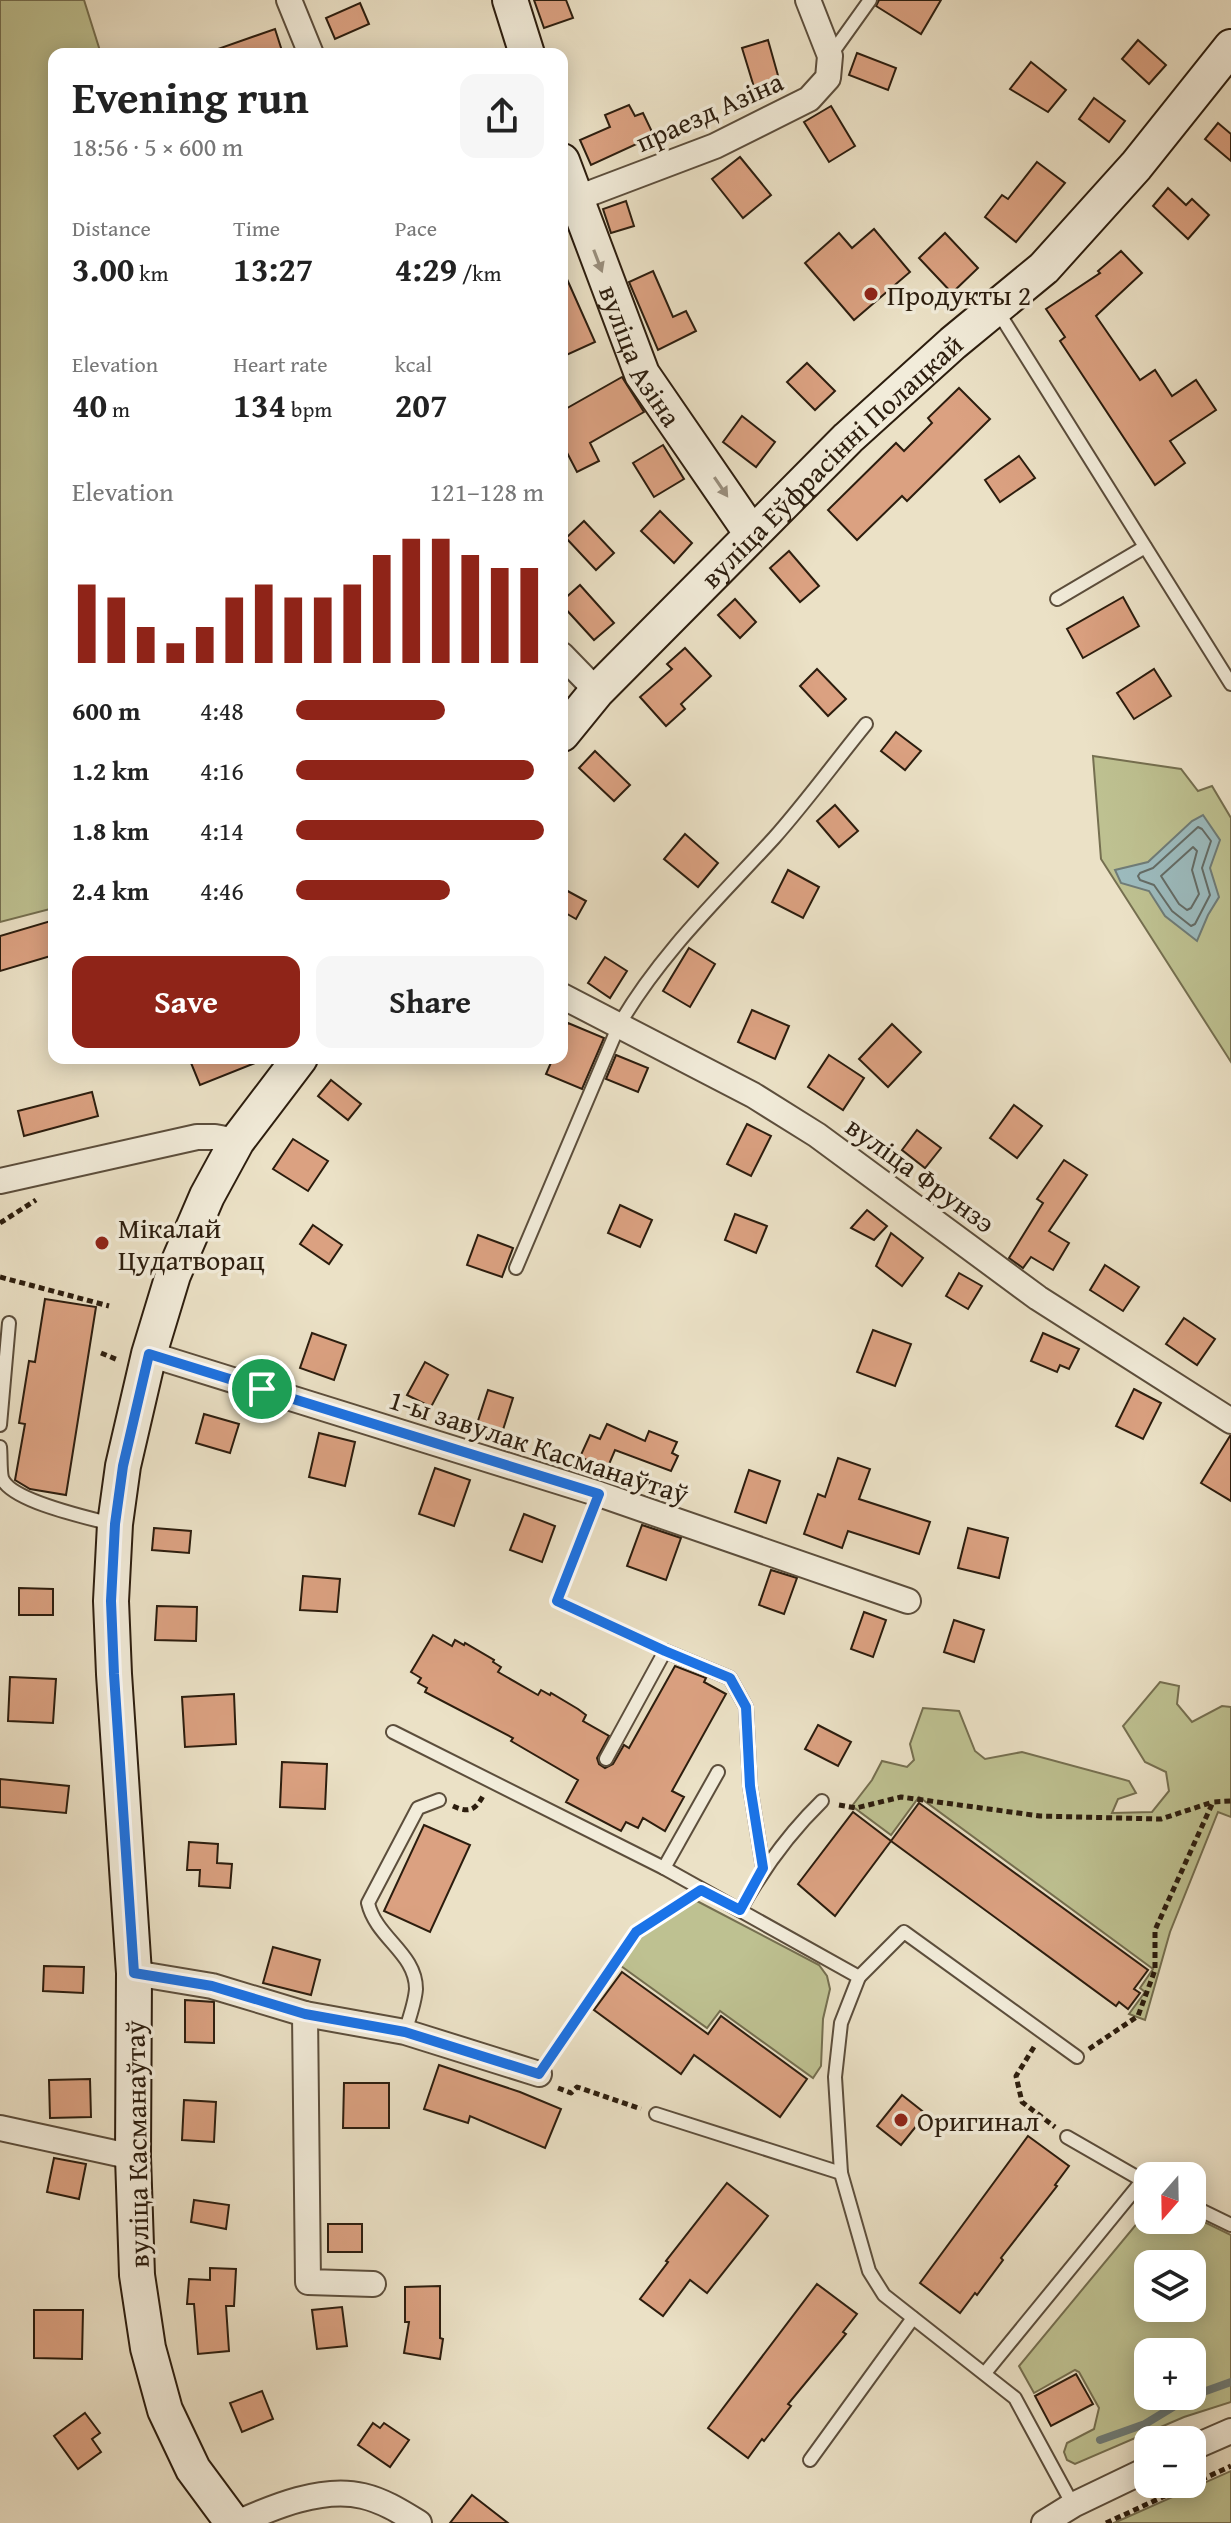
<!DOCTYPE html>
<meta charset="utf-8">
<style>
body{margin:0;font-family:"Gentium Book Plus",serif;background:#f6f6f6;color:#222;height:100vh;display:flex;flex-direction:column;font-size:30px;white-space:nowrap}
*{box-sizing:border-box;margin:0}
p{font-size:26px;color:#767676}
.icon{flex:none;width:44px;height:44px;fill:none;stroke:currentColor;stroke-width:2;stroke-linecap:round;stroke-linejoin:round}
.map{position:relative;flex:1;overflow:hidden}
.side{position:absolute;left:48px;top:48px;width:520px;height:1016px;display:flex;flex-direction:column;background:#fff;border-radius:16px;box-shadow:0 4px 20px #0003}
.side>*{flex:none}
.needle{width:52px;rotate:200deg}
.buttons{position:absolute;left:1134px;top:2162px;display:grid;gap:16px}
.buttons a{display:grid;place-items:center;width:72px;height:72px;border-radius:16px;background:#fff;box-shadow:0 4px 20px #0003;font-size:40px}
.pin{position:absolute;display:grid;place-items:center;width:68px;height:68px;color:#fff;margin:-34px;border:4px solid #fff;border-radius:50%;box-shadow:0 2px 8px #0007}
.round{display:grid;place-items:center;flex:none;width:84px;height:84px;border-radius:16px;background:#f6f6f6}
.head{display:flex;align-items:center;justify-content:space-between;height:136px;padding:0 24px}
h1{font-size:44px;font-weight:800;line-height:60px}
.metrics{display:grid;grid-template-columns:repeat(3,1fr);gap:12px;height:136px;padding:8px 24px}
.metrics div{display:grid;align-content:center}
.metrics b{font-size:34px;font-weight:800}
.metrics small{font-size:22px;font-weight:400}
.metrics p{font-size:22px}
.chart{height:224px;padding:16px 24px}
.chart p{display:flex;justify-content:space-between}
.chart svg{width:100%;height:144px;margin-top:8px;stroke:#8f2418;stroke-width:6}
.primary-button{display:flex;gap:16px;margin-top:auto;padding:16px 24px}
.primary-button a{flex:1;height:92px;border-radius:16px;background:#8f2418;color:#fff;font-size:32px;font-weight:800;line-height:92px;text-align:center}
.primary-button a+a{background:#f6f6f6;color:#222}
ul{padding:0 24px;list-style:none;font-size:26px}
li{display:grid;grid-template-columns:128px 96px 1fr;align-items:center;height:60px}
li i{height:20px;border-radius:10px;background:#8f2418}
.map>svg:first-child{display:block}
.green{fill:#bec191;stroke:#756f50;stroke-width:2;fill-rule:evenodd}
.water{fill:#9cbbbe;stroke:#6f7c78;stroke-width:2}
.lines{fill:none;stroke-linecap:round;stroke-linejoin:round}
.shore{stroke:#646c66;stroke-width:2}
.stream{stroke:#6f7c78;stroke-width:8}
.building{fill:#dba181;stroke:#2c1d0e;stroke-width:2}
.lane-casing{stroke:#5c4e3c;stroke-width:16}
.street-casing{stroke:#5c4e3c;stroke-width:28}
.secondary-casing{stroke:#2c1d0e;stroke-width:38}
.path{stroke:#2c1d0e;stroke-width:5;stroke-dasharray:6 4;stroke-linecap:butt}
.lane{stroke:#f2ecda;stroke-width:12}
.street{stroke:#f2ecda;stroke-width:24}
.secondary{stroke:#f2ecda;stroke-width:34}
.oneway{fill:#998f7e}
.route-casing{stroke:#fff;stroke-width:16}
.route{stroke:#1a73e8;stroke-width:10}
.poi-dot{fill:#8f2418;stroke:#f2ecda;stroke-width:3}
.labels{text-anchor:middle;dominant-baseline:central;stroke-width:7;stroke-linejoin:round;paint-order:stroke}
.street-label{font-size:28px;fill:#2c1d0e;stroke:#f2ecda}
.poi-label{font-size:28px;fill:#2c1d0e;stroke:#f2ecda;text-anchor:start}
</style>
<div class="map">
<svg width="1231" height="2523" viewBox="0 0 1231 2523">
<rect width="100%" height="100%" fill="#ebe1c6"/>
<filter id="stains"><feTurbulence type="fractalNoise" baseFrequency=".0025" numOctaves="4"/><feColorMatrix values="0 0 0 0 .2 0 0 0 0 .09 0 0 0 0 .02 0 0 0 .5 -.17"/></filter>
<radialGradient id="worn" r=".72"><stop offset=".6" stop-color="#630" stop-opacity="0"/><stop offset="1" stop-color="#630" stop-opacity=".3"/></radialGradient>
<!-- green -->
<g class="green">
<path d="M0,0H84L101,54H54V908L0,922Z"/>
<path d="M1093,756L1181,769L1198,791L1212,786L1231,818V1062L1101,859Z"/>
<path d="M1160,1682L1179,1686L1177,1704L1192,1722L1222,1706L1231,1707V1817L1218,1812L1170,1932L1145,2020L1129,2014L1145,1992L1140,1988L1153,1969L919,1797L891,1835L852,1806L872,1780L882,1761L907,1767L914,1760L910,1744L923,1708L959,1711L975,1751L985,1759L1022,1752L1129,1781L1136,1793L1118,1799L1112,1813L1152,1812L1169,1791L1166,1772L1145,1762L1123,1726Z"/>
<path d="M695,1900L819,1965L827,1976L830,1989L823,2019L821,2066L813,2078L720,2011L707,2028L621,1966L637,1940Z"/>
<path d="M1148,2215V2220H1192V2216L1231,2235V2402L1184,2417L1075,2464L1067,2460L1064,2452L1067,2443L1094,2429L1099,2408L1079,2372L1075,2370L1034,2393L1019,2366L1139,2221ZM1148,2264H1192V2308H1148ZM1192,2352V2396H1148V2352Z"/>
<path d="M1231,2471V2523H1113H1114Z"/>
</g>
<!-- water -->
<path class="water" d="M1203,815L1220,840L1210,868L1219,897L1208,915L1197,941L1165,916L1149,891L1121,883L1115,870L1148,862L1192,821Z"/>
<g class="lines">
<!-- shore -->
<g class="shore">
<path d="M1198,827L1202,829L1211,841L1202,868L1210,895L1195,924L1191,926L1172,911L1154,885L1140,880L1138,876L1140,873L1153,868Z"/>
<path d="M1193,847L1197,851L1192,870L1199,894L1191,908L1187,910L1179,904L1161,876Z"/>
</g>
<!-- stream -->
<g class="stream">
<path d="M1192,2396L1231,2382"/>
<path d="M1100,2440L1145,2424L1191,2396"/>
</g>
</g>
<!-- building -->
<g class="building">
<path d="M534,0H566L573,18L544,28Z"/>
<path d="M879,0H941L921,34L876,6Z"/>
<path d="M360,3L369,24L335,39L326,18Z"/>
<path d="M275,29L283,54H213L212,51Z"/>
<path d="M768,40L779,79L754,87L742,48Z"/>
<path d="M1138,40L1166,65L1149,84L1122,59Z"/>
<path d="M857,53L896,68L888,90L849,75Z"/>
<path d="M1031,62L1066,90L1048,112L1010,89Z"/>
<path d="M1094,98L1125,121L1109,142L1079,119Z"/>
<path d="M629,105L635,116L643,113L654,136L591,165L580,140L610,127L605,115Z"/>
<path d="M831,106L855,146L829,162L804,122Z"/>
<path d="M1218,123L1231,134V161L1205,139Z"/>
<path d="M740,157L771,195L743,218L712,179Z"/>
<path d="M1037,162L1065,183L1016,242L985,217L1002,195L1008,199Z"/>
<path d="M1168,188L1186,205L1192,199L1209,215L1188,239L1153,206Z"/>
<path d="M626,201L634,226L611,233L603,209Z"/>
<path d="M874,229L910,272L854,320L805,263L839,233L852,248Z"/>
<path d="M945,233L978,268L952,293L919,258Z"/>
<path d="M1121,251L1142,273L1096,316L1140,380L1155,370L1172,396L1196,380L1216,410L1170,441L1185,463L1155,485L1060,341L1065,337L1046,309L1100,273L1098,271Z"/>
<path d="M562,268L595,342L562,357Z"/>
<path d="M653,271L673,317L686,311L696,331L658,350L629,282Z"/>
<path d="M807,363L835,391L815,410L787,382Z"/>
<path d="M622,377L644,412L590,443L599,461L577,472L562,443V411Z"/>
<path d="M959,388L990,419L907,501L902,496L857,540L828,510L896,443L904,451L932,423L928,418Z"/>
<path d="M742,416L775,442L756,467L723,442Z"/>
<path d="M663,445L684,479L654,497L633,463Z"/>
<path d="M1019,456L1035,478L1000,502L985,480Z"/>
<path d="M660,511L692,543L674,563L641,531Z"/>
<path d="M584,521L614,553L596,570L566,538Z"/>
<path d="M789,551L819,586L800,602L770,568Z"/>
<path d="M580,585L614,623L594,640L562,605V601Z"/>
<path d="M1123,597L1139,626L1083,658L1067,629Z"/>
<path d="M735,599L756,622L740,638L718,615Z"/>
<path d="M685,648L711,676L681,704L685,709L666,726L640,697L672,669L667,664Z"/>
<path d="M817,669L846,699L828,716L800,686Z"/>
<path d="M1154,669L1171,696L1134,719L1117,693Z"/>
<path d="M896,732L921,751L905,770L881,751Z"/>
<path d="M595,751L630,785L614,801L579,768Z"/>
<path d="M835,805L858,831L839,847L817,821Z"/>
<path d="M685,834L718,863L698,887L664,859Z"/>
<path d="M788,870L819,887L803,918L772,902Z"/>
<path d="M562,888L586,901L576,919L562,911Z"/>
<path d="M54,920V955L0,971V936Z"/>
<path d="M689,948L715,964L690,1007L663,991Z"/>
<path d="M605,957L627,971L610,998L588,983Z"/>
<path d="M752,1010L789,1026L775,1059L738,1042Z"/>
<path d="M568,1023L604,1038L582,1089L546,1074L553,1058H562V1036Z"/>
<path d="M892,1024L921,1052L888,1087L859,1059Z"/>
<path d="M616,1055L648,1068L638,1092L606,1079Z"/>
<path d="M829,1055L864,1078L843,1110L808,1087Z"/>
<path d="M189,1058H264L265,1059L200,1085Z"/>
<path d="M331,1080L361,1104L348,1120L318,1096Z"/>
<path d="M92,1092L98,1116L24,1136L18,1111Z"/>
<path d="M1014,1105L1042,1126L1017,1158L990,1138Z"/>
<path d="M747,1124L771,1136L751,1176L727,1164Z"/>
<path d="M917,1130L941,1148L925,1168L902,1150Z"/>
<path d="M293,1139L328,1161L308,1191L273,1169Z"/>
<path d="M1064,1160L1087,1175L1049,1231L1069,1243L1053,1270L1031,1257L1023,1268L1009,1258L1043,1203L1037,1199Z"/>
<path d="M620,1205L652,1220L640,1247L608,1233Z"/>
<path d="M867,1210L887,1226L874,1240L851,1228Z"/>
<path d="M735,1214L767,1226L756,1253L725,1240Z"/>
<path d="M313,1225L342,1245L329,1264L300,1244Z"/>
<path d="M891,1233L923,1258L902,1286L876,1266Z"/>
<path d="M478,1235L513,1248L502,1277L467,1265Z"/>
<path d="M1105,1265L1139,1287L1123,1311L1090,1290Z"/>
<path d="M959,1273L982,1286L968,1309L946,1296Z"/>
<path d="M45,1299L96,1307L66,1495L30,1489L15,1480L25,1424L19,1423L29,1361L35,1362Z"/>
<path d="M1184,1318L1215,1339L1197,1365L1166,1344Z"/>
<path d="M873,1330L911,1344L895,1386L857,1372Z"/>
<path d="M312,1333L346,1345L334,1380L300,1368Z"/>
<path d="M1043,1333L1079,1349L1069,1369L1060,1365L1057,1372L1031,1361Z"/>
<path d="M425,1362L448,1375L431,1407L407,1395Z"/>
<path d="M1134,1389L1161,1403L1143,1439L1116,1426Z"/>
<path d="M488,1390L513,1398L502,1433L477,1424Z"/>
<path d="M204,1414L239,1424L230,1453L196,1443Z"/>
<path d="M607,1424L645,1441L649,1431L677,1442L672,1453L678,1456L671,1471L615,1450L607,1469L580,1457L590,1435L600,1439Z"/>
<path d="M319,1433L355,1442L345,1486L309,1477Z"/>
<path d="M1230,1436H1231V1501L1201,1483Z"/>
<path d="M838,1458L870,1469L859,1499L930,1522L919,1554L848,1531L842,1548L804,1534L818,1494L825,1497Z"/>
<path d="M435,1468L470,1480L454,1526L419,1514Z"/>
<path d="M749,1470L780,1481L766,1523L735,1512Z"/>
<path d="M524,1514L555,1526L542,1562L510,1550Z"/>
<path d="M642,1525L681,1538L666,1580L627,1566Z"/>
<path d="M154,1528L191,1531L189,1553L152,1550Z"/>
<path d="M968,1528L1008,1538L999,1578L958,1568Z"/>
<path d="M771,1570L797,1578L784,1614L759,1605Z"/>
<path d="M303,1576L340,1579L337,1612L300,1610Z"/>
<path d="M19,1588L53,1589V1615H19Z"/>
<path d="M157,1606L197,1607L196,1641L155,1640Z"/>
<path d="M864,1612L886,1620L873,1657L851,1649Z"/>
<path d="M954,1620L984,1630L974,1662L944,1652Z"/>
<path d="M433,1635L452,1646L455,1640L464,1645L465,1643L494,1660L493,1662L501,1667L498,1672L538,1695L541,1690L550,1695L551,1693L578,1709L586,1715L583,1721L609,1736L597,1758L599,1764L605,1768L613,1764L624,1745L629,1748L675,1666L706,1678L704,1682L726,1694L672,1791L684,1797L665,1831L643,1818L638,1828L626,1822L621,1831L566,1802L578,1780L511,1741L513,1738L425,1692L427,1688L418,1683L421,1678L411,1672Z"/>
<path d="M10,1677L56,1679L53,1723L8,1721Z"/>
<path d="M234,1694L236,1744L185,1747L182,1697Z"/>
<path d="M818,1725L851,1742L838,1766L805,1749Z"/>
<path d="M282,1762L327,1764L325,1809L280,1807Z"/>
<path d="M0,1779L69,1786L66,1813L0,1807Z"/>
<path d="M919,1803L1148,1970L1134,1989L1140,1993L1128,2009L1119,2002L1116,2006L891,1841Z"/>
<path d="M853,1812L891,1841L835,1916L798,1884Z"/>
<path d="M424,1825L470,1845L430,1932L384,1911Z"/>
<path d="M189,1842L218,1844L217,1863L232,1864L230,1888L199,1886L200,1870H187Z"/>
<path d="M273,1947L320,1960L311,1995L263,1983Z"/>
<path d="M44,1966L84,1967L83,1993L43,1991Z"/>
<path d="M622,1972L708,2034L721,2016L807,2079L780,2117L694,2055L681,2074L594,2010Z"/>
<path d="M185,2000L214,2002V2043L185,2042Z"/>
<path d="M439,2065L520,2092L561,2109L545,2148L470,2116L468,2123L424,2109Z"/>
<path d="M90,2079L91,2117L50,2118L49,2080Z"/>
<path d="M344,2083H389V2128H343Z"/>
<path d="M902,2095L926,2114L901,2145L877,2126Z"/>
<path d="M184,2100L216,2102L214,2142L182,2140Z"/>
<path d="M1028,2136L1069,2166L1055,2185L1057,2186L1001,2258L1003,2260L977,2295L975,2293L960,2313L920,2283Z"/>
<path d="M54,2158L86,2164L79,2199L47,2192Z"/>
<path d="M727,2183L768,2216L707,2293L690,2280L663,2316L640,2299L668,2262L666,2261Z"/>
<path d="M194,2200L229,2205L226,2229L191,2222Z"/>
<rect x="328" y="2224" width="34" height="28"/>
<path d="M210,2268L236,2269L234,2306H226L229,2351L198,2354L194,2304H187L189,2279L210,2280Z"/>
<path d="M817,2284L857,2314L843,2332L846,2334L788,2404L791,2406L764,2441L762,2439L748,2458L708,2428Z"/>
<path d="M440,2286V2338L443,2339L440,2359L404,2353L409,2322H405V2287Z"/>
<path d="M342,2307L347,2346L317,2349L312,2310Z"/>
<path d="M34,2310H83L82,2359L34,2358Z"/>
<path d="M1076,2374L1093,2404L1051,2426L1035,2396Z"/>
<path d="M262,2391L273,2419L242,2432L230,2403Z"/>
<path d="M85,2413L100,2433L92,2439L101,2452L78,2469L54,2436Z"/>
<path d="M373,2423L380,2428L384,2423L409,2440L390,2467L358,2445Z"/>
<path d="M472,2495L508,2523H450Z"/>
</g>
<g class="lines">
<!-- lane casing -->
<g class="lane-casing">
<g id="lane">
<path d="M830,56L870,0"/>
<path d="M997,310L1231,684"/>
<path d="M1057,599L1145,547"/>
<path d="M516,1268L619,1025C660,954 719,898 774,838C806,802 835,762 866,724"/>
<path d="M0,1425L9,1323"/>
<path d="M0,1447C1,1456 0,1470 2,1478C10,1501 89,1518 112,1524"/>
<path d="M393,1732L664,1868L859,1977L841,2023L835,2077L841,2173L869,2271L884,2295L1015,2398L1073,2505"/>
<path d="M606,1759L665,1651L730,1678L746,1707L750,1786L763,1868"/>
<path d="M664,1868L718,1772"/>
<path d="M740,1910C763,1869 788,1834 822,1801"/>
<path d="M859,1977L904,1932L1077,2057"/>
<path d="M405,2032C409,2019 415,2003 416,1989C416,1953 376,1938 368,1903L418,1808L439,1800"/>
<path d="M656,2114L841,2173"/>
<path d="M1067,2137L1147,2183"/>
<path d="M1192,2206L1231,2225"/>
<path d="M985,2373L1142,2181"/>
<path d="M810,2460L913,2318"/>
</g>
</g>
<!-- street casing -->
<g class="street-casing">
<g id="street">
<path d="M289,0L311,54"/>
<path d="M575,199L715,146L809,99L828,78L830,56L808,0"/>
<path d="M562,655L597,691"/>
<path d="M562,996L753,1095L817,1135L1038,1298L1231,1421"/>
<path d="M0,1181L197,1137H215L237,1141"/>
<path d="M149,1354L599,1494L908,1601"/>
<path d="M134,1973L212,1986L305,2014L405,2032L539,2074"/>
<path d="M305,2014L308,2282L373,2284"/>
<path d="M0,2128L133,2157"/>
<path d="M1192,2448L1231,2431"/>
<path d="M237,2523C273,2507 323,2486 363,2496C384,2501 401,2512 419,2523"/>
<path d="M1044,2523L1073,2505L1148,2469"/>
</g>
</g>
<!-- secondary casing -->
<g class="secondary-casing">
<g id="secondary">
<path d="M510,0L527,54"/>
<path id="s1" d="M562,161L642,374L752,534"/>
<path id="s2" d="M562,734L597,691L848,438L953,343L1044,268L1136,166L1231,47"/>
<path d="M233,2523L193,2469L165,2410L148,2348L137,2275L133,2157L134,1973L114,1674L111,1601L115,1524L123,1466L149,1354L173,1275L207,1196L237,1141L300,1058"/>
</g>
</g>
<!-- path -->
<g class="path">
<path d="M0,1223L36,1200"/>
<path d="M0,1277L109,1306"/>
<path d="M101,1353L118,1360"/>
<path d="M592,1514L557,1601L651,1645"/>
<path d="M839,1805L856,1808L901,1797L1040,1816L1161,1819L1213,1802"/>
<path d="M453,1806C468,1813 475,1811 483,1796"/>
<path d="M1034,2047L1016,2076L1022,2102L1055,2127"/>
<path d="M1089,2049L1138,2016L1155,1970V1930L1213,1802L1231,1801"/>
<path d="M552,2055L636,1932L687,1899"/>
<path d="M558,2088L571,2093L577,2087L641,2109"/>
<path d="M1192,2484L1231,2466"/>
<path d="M1106,2523L1191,2484"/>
</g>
<!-- lane -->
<use href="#lane" class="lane"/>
<!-- street -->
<use href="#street" class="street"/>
<!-- secondary -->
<use href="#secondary" class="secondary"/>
</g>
<!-- one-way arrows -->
<defs><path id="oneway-solid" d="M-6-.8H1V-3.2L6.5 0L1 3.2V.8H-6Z" transform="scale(2)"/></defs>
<g class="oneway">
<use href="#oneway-solid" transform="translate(598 261) rotate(69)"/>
<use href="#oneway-solid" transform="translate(721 487) rotate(56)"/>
</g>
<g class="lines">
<!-- route casing -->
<g class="route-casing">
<path id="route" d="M149,1354L599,1494L557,1601L665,1651L730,1678L746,1707L750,1786L763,1868L740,1910L701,1890L636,1932L539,2074L405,2032L305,2014L212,1986L134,1973L114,1674L111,1601L115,1524L123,1466Z"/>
</g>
<!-- route -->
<use href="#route" class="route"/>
</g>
<!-- markers -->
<g class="poi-dot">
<circle cx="871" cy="294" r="8"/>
<circle cx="102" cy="1243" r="8"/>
<circle cx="901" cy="2120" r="8"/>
</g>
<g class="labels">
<!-- street labels -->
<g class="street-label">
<text transform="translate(709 111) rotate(-24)">праезд Азіна</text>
<text stroke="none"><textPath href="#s1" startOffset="210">вуліца Азіна</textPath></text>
<text stroke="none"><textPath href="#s2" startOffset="384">вуліца Еўфрасінні Полацкай</textPath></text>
<text transform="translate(921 1174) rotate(36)">вуліца Фрунзэ</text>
<text transform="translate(539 1446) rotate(18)">1-ы завулак Касманаўтаў</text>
<text transform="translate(136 2144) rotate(-91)">вуліца Касманаўтаў</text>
</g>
<!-- poi labels -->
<g class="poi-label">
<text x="887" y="294">Продукты 2</text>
<text x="118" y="1227">Мікалай<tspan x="118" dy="32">Цудатворац</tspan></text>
<text x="917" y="2120">Оригинал</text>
</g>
</g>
<rect width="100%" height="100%" filter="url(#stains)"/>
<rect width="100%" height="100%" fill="url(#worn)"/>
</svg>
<div class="buttons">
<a><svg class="needle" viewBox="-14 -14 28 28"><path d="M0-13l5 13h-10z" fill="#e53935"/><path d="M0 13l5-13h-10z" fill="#767676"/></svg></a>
<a><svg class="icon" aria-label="layers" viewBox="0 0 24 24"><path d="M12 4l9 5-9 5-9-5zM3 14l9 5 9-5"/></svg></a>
<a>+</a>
<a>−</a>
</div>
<div class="pin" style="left:262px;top:1389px;background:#1e9e55"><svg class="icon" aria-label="arrive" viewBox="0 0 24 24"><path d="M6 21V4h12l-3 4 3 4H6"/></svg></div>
<section class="side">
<div class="head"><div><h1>Evening run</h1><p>18:56 · 5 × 600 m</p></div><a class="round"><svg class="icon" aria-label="share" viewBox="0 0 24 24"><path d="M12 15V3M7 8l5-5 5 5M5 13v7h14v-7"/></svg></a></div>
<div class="metrics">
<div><p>Distance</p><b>3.00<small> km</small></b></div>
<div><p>Time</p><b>13:27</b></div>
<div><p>Pace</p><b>4:29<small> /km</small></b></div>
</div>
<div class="metrics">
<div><p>Elevation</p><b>40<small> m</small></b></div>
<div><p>Heart rate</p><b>134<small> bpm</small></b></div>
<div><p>kcal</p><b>207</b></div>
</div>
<div class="chart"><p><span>Elevation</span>121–128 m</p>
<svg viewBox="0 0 160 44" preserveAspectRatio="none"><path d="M5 44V20M15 44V24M25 44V33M35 44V38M45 44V33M55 44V24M65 44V20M75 44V24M85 44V24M95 44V20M105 44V11M115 44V6M125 44V6M135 44V11M145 44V15M155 44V15"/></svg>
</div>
<ul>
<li><b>600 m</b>4:48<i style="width:60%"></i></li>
<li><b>1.2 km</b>4:16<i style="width:96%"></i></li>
<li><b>1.8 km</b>4:14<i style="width:100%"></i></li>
<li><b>2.4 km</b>4:46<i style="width:62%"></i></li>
</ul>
<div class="primary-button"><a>Save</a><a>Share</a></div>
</section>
</div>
